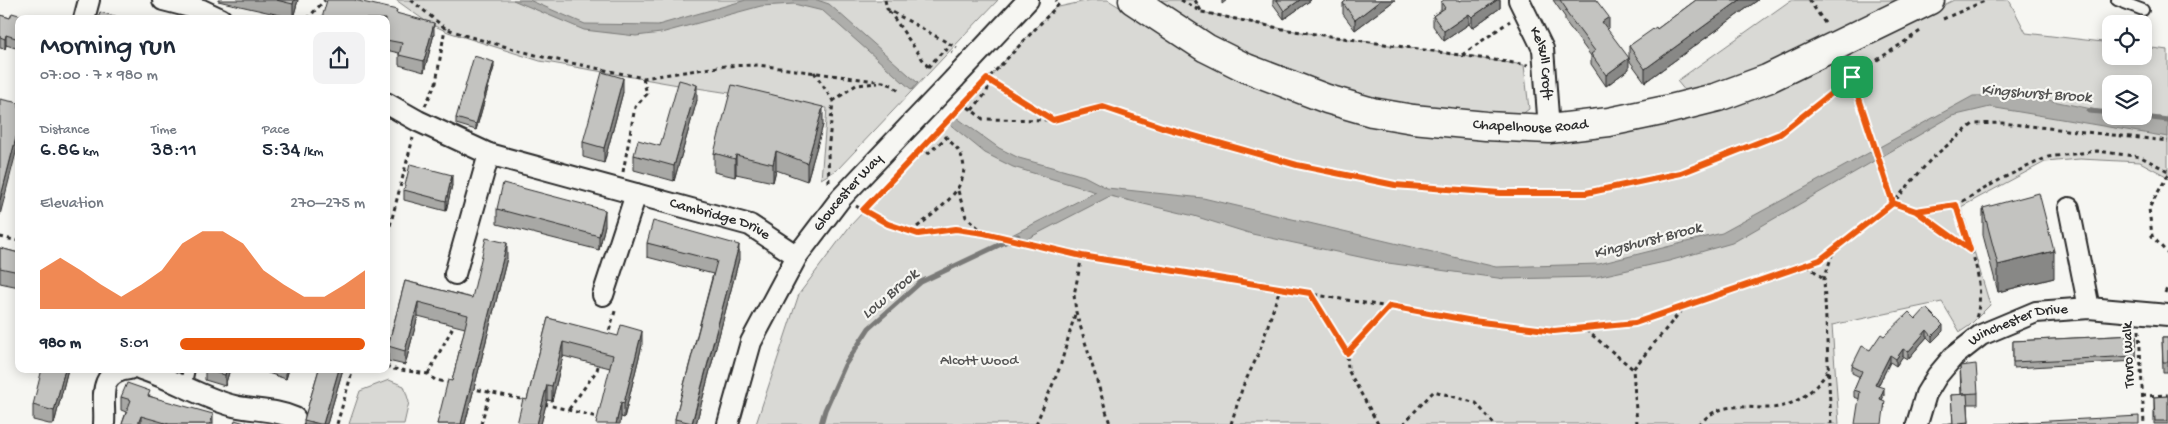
<!DOCTYPE html>
<meta charset="utf-8">
<style>
body{margin:0;font-family:"Gochi Hand",sans-serif;background:#f2f2f3;color:#1f2937;height:100vh;display:flex;flex-direction:column;font-size:19px;white-space:nowrap}
*{box-sizing:border-box;margin:0}
p{font-size:16px;color:#747a83}
.icon{flex:none;width:28px;height:28px;fill:none;stroke:currentColor;stroke-width:2;stroke-linecap:round;stroke-linejoin:round}
.map{position:relative;flex:1;overflow:hidden}
.sheet{position:absolute;left:15px;top:15px;width:375px;height:358px;display:flex;flex-direction:column;background:#fff;border-radius:10px;box-shadow:0 2px 12px #0003}
.sheet>*{flex:none}
.buttons{position:absolute;left:2102px;top:15px;display:grid;gap:10px}
.buttons a{display:grid;place-items:center;width:50px;height:50px;border-radius:10px;background:#fff;box-shadow:0 2px 12px #0003;font-size:25px}
.pin{position:absolute;display:grid;place-items:center;width:42px;height:42px;color:#fff;margin:-21px;border-radius:10px;box-shadow:0 2px 8px #0006}
.round{display:grid;place-items:center;flex:none;width:52px;height:52px;border-radius:10px;background:#f2f2f3}
.summary{display:flex;align-items:center;justify-content:space-between;height:85px;padding:0 25px}
h1{font-size:28px;font-weight:600;line-height:38px}
.stats{display:grid;grid-template-columns:repeat(3,1fr);gap:8px;height:85px;padding:5px 25px}
.stats div{display:grid;align-content:center}
.stats b{font-size:21px;font-weight:600}
.stats small{font-size:14px;font-weight:400}
.stats p{font-size:14px}
.chart{height:140px;padding:10px 25px}
.chart p{display:flex;justify-content:space-between}
.chart svg{width:100%;height:90px;margin-top:5px;fill:#ea580c;opacity:.7}
ul{padding:0 25px;list-style:none;font-size:16px}
li{display:grid;grid-template-columns:80px 60px 1fr;align-items:center;height:38px}
li i{height:12px;border-radius:6px;background:#ea580c}
.map>svg:first-child{display:block}
.green{fill:#d9d9d5;stroke:#828280;fill-rule:evenodd}
.water{fill:#aeaeab;stroke:#7a7a78}
.lines{fill:none;stroke-linecap:round;stroke-linejoin:round}
.stream{stroke:#7a7a78;stroke-width:5}
.lane-casing{stroke:#2b2b2b;stroke-width:14}
.street-casing{stroke:#2b2b2b;stroke-width:24}
.secondary-casing{stroke:#2b2b2b;stroke-width:31}
.path{stroke:#2b2b2b;stroke-width:3;stroke-dasharray:4 4;stroke-linecap:butt}
.lane{stroke:#f6f6f2;stroke-width:10}
.street{stroke:#f6f6f2;stroke-width:20}
.secondary{stroke:#f6f6f2;stroke-width:28}
.street-bridge-casing{stroke:#2b2b2b;stroke-width:24;stroke-linecap:butt}
.street-bridge{stroke:#f6f6f2;stroke-width:20}
.wall{fill:#a8a8a5;stroke:#2b2b2b}
.shaded-wall{fill:#888886;stroke:#2b2b2b}
.building{fill:#c3c3c0;stroke:#2b2b2b}
.route-casing{stroke:#fff;stroke-width:10}
.route{stroke:#ea580c;stroke-width:6}
.labels{text-anchor:middle;dominant-baseline:central;stroke-width:4.5;stroke-linejoin:round;paint-order:stroke}
.street-label{font-size:15px;fill:#2b2b2b;stroke:#f6f6f2}
.park-label{font-size:15px;fill:#565656;stroke:#f6f6f2}
.water-label{font-size:16px;font-style:italic;fill:#525251;stroke:#f6f6f2}
</style>
<div class="map">
<svg width="2168" height="424" viewBox="0 0 2168 424">
<rect width="100%" height="100%" fill="#f6f6f2"/>
<filter id="ink" filterUnits="userSpaceOnUse"><feTurbulence type="fractalNoise" baseFrequency=".02" numOctaves="2"/><feDisplacementMap in="SourceGraphic" scale="10" xChannelSelector="R" yChannelSelector="G"/><feConvolveMatrix kernelMatrix="1 2 1 2 8 2 1 2 1" color-interpolation-filters="sRGB"/></filter>
<g filter="url(#ink)">
<!-- green -->
<g class="green">
<path d="M396,0H998L838,169L821,179L827,108L684,86L540,61L448,32L428,23Z"/>
<path d="M1091,0H1108L1197,55L1440,133L1773,88L1954,0H2009L2026,33L2111,43V56H2144V47L2168,50V177L2140,162L2080,159L2045,162L1961,207L1990,305L1969,326L1960,332L1942,302L1832,325L1839,424H756L799,294L850,226L1054,8ZM2111,84H2144V116H2111Z"/>
<path d="M1153,0H1195L1202,12L1288,30L1524,65L1529,109L1517,118L1424,110L1355,98L1275,70L1199,33Z"/>
<path d="M1791,0H1913L1691,98L1677,81Z"/>
<path d="M389,380L404,386L409,402L404,424H349L360,391Z"/>
</g>
<!-- water -->
<g class="water">
<path d="M513,0H529L585,24L658,25L746,0H817L829,4L918,83L912,90L823,11L794,4L761,6L661,33L636,36L584,30Z"/>
<path d="M2024,95L2111,113V116H2135L2168,120V137L1990,107L1952,116L1732,243L1669,261L1596,277L1505,279L1388,263L1252,234L1194,216L1110,196L1021,242L1006,238L1096,192L1013,167L985,153L947,122L953,115L999,148L1019,158L1084,176L1107,188L1203,198L1496,267L1599,264L1722,233L1973,96Z"/>
</g>
<g class="lines">
<!-- stream -->
<g class="stream">
<path d="M2089,111L2111,113"/>
<path d="M2135,116L2168,120"/>
<path d="M821,424L825,410L845,365L869,328L921,282L1018,236"/>
</g>
<!-- lane casing -->
<g class="lane-casing">
<g id="lane">
<path d="M2117,0L2143,10"/>
<path d="M185,388L189,369"/>
</g>
</g>
<!-- street casing -->
<g class="street-casing">
<g id="street">
<path d="M163,0L202,10L221,19"/>
<path id="s1" d="M1519,0L1543,49L1549,129"/>
<path d="M84,19L89,0"/>
<path d="M955,78L1028,0"/>
<path id="s2" d="M386,103L418,121L489,154L750,225L797,256"/>
<path d="M2069,208L2089,308"/>
<path d="M455,274L489,154"/>
<path d="M603,295L636,194"/>
<path d="M141,369C173,379 202,398 234,406C255,411 275,409 295,418"/>
<path d="M104,424C106,400 95,373 129,369"/>
<path id="s3" d="M728,424L751,342L797,256L841,198L913,122"/>
<path id="s4" d="M1917,424L1926,394L1937,376L1953,357L1981,335L2036,312L2089,308L2168,315"/>
</g>
</g>
<!-- secondary casing -->
<g class="secondary-casing">
<g id="secondary">
<path id="s5" d="M1133,0L1206,48L1246,68L1327,99L1372,112L1413,119L1486,126L1549,129L1609,122L1666,110L1718,97L1767,79L1930,0"/>
</g>
</g>
<!-- path -->
<g class="path">
<path d="M411,0L445,28L467,36L543,57L643,78L725,66L758,65L883,82L892,85L900,92"/>
<path d="M885,0L887,9L957,48"/>
<path d="M1181,0L1202,12L1288,30L1528,65"/>
<path d="M1195,0L1201,11"/>
<path d="M1809,0L1827,26"/>
<path d="M889,11L930,70"/>
<path d="M307,19L325,0"/>
<path d="M1943,19L1987,0"/>
<path d="M1462,55L1510,21"/>
<path d="M1847,65L1893,203"/>
<path d="M928,67L945,49L952,53"/>
<path d="M814,72L833,101L828,153L829,182L831,185"/>
<path d="M987,79L1052,119"/>
<path d="M833,101L856,85L878,83"/>
<path d="M425,106L436,83L445,28"/>
<path d="M968,107L983,119L1053,120L1103,107L1162,127L1297,165L1395,185L1500,193H1586L1681,173L1780,134L1852,77L1922,30"/>
<path d="M972,110L987,92L988,88L983,83"/>
<path d="M921,149L927,154L946,138"/>
<path d="M623,172L635,107L647,94L643,78"/>
<path d="M2168,175L2149,208L2152,236L2168,254"/>
<path d="M958,191L966,217L983,232"/>
<path d="M1893,203L1916,211L1956,205L2003,178L2048,157L2097,151L2141,157L2168,171"/>
<path d="M1956,205C1967,241 1988,281 1976,318"/>
<path d="M856,206L888,225L918,235L956,229L984,233L1082,256L1473,321L1554,331L1635,323L1820,260L1893,203L1932,158L1973,124L2002,123L2168,141"/>
<path d="M863,210L1059,4L1056,0"/>
<path d="M1917,212L1968,249"/>
<path d="M911,232C933,213 977,187 960,153C957,147 949,141 945,136"/>
<path d="M0,237L19,241"/>
<path d="M386,241L413,138"/>
<path d="M1082,256L1074,295L1076,312L1110,424"/>
<path d="M1807,265L1824,279"/>
<path d="M1309,293L1347,353"/>
<path d="M2165,293L2168,286"/>
<path d="M1586,330L1633,369"/>
<path d="M2139,330L2144,424"/>
<path d="M607,338L616,308"/>
<path d="M386,366L394,369L428,374L435,380L450,383"/>
<path d="M428,374L455,323"/>
<path d="M470,388L525,400"/>
<path d="M2142,396L2168,395"/>
<path d="M544,404L601,418"/>
<path d="M569,409L597,370L599,363"/>
<path d="M337,424L353,369"/>
<path d="M481,424L490,392"/>
<path d="M1036,424L1060,367L1075,314"/>
<path d="M1231,424L1243,386L1259,353L1280,288"/>
<path d="M1378,424L1348,370L1347,353L1389,307"/>
<path d="M1403,424L1434,391L1476,403L1494,424"/>
<path d="M1637,424L1633,369L1685,306"/>
<path d="M1698,424C1704,420 1711,413 1717,411C1735,403 1754,409 1772,408C1795,406 1817,390 1828,370"/>
<path d="M1831,424L1824,279L1834,249"/>
</g>
<!-- lane -->
<use href="#lane" class="lane"/>
<!-- street -->
<use href="#street" class="street"/>
<!-- secondary -->
<use href="#secondary" class="secondary"/>
<!-- street-bridge casing -->
<g class="street-bridge-casing">
<path id="street-bridge" d="M913,122L955,78"/>
</g>
<!-- street-bridge -->
<use href="#street-bridge" class="street-bridge"/>
</g>
<!-- wall -->
<g class="wall">
<path d="M218,0H298L293,18L218,1Z"/>
<path d="M1273,0H1311L1284,19L1273,4Z"/>
<path d="M1347,0H1395L1355,30L1343,14V3Z"/>
<path d="M1500,0V8L1472,28L1469,24L1444,41L1433,26V16L1441,10V2Z"/>
<path d="M1553,0H1596L1609,28L1607,29L1629,69L1606,86L1591,64V56L1565,21V17Z"/>
<path d="M1696,0H1758L1645,82L1629,60V46L1657,29Z"/>
<path d="M397,13L434,34L424,72L399,65V53L386,50V19H322V18Z"/>
<path d="M0,15L10,18L19,19V49L6,45L5,49L0,48Z"/>
<path d="M494,67L476,130L456,124V118Z"/>
<path d="M623,92L604,163L583,157V142Z"/>
<path d="M697,100L674,181L634,170V155L660,146Z"/>
<path d="M823,125L807,181L776,170L773,182L736,174L735,177L714,172V153Z"/>
<path d="M452,185L446,211L404,200V190Z"/>
<path d="M1983,208L2054,278L1998,292L1983,235Z"/>
<path d="M497,209L605,225L599,250L497,224Z"/>
<path d="M647,243L739,259L696,424H675V419L713,274L647,257Z"/>
<path d="M0,248L19,253V287L0,283Z"/>
<path d="M507,258L465,424H437L452,381L465,328L418,316L405,365L388,361V346L405,281L472,298Z"/>
<path d="M548,318L642,345L624,418L621,417L610,368L563,356L552,401L547,400L541,424H517L527,400Z"/>
<path d="M1916,319L1943,331L1932,342L1927,337L1908,359L1903,356L1896,366L1890,362L1878,386L1884,395L1882,400L1885,408L1854,397V390L1860,377L1852,373V366L1870,350L1884,336Z"/>
<path d="M2136,335V361L2013,368V341Z"/>
<path d="M2162,338H2168V372H2163Z"/>
<path d="M1960,366L1978,393V404H1968L1969,424H1942L1953,423L1951,395H1961Z"/>
<path d="M68,369L54,424H49L33,420V405Z"/>
<path d="M205,369H230L225,386L205,380Z"/>
<path d="M256,369H289L286,379Z"/>
<path d="M319,369H343L327,424H304V420Z"/>
<path d="M150,396L213,424H122L126,412L121,410V397Z"/>
<path d="M2168,396V424H2154V397Z"/>
</g>
<!-- shaded-wall -->
<g class="shaded-wall">
<path d="M294,0H298L293,18V4Z"/>
<path d="M1222,0H1227L1222,4Z"/>
<path d="M1300,0H1311L1284,19V11Z"/>
<path d="M1381,0H1395L1355,30V20Z"/>
<path d="M1497,0H1500V8L1472,28V17Z"/>
<path d="M1740,0H1758L1645,82V69Z"/>
<path d="M1469,14V24L1444,41V31Z"/>
<path d="M1609,17V28L1602,33V22Z"/>
<path d="M434,23V34L424,72V61Z"/>
<path d="M6,35V45L5,49V39Z"/>
<path d="M1629,58V69L1606,86V75Z"/>
<path d="M494,62V67L476,130V124Z"/>
<path d="M623,78V92L604,163V148Z"/>
<path d="M697,85V100L674,181V166Z"/>
<path d="M823,107V125L807,181V163Z"/>
<path d="M19,126V141L0,215V200Z"/>
<path d="M776,151V170L773,182V164Z"/>
<path d="M736,155V174L735,177V159Z"/>
<path d="M452,175V185L446,211V201Z"/>
<path d="M605,210V225L599,250V236Z"/>
<path d="M507,243V258L465,424H461Z"/>
<path d="M739,245V259L696,424H692Z"/>
<path d="M2054,251V278L1998,292V265Z"/>
<path d="M418,302V316L405,365V351Z"/>
<path d="M1943,325V331L1932,342V336Z"/>
<path d="M1927,330V337L1908,359V352Z"/>
<path d="M642,331V345L624,418V403Z"/>
<path d="M563,342V356L552,401V386Z"/>
<path d="M1903,349V356L1896,366V359Z"/>
<path d="M1890,355V362L1875,392V385Z"/>
<path d="M65,369H68L54,424V411Z"/>
<path d="M227,369H230L225,386V375Z"/>
<path d="M286,369H289L286,379Z"/>
<path d="M339,369H343L327,424H323Z"/>
<path d="M547,385V400L541,424H537Z"/>
<path d="M1884,388V395L1880,406V399Z"/>
<path d="M621,402V417L620,424H616Z"/>
<path d="M213,414V424H210Z"/>
<path d="M141,416V424H138Z"/>
</g>
<!-- building -->
<g class="building">
<path d="M276,0H294L293,4Z"/>
<path d="M327,0H354L397,10L396,13L434,23L424,61L399,55L402,43L386,40V19H327L322,18Z"/>
<path d="M1277,0H1300L1284,11Z"/>
<path d="M1347,0H1381L1355,20L1343,3Z"/>
<path d="M1444,0H1460V1L1462,0H1497L1472,17L1469,14L1444,31L1433,16L1445,8L1441,2Z"/>
<path d="M1560,0H1596L1609,17L1602,22L1629,58L1606,75L1591,54L1595,51L1565,11L1567,10Z"/>
<path d="M1696,0H1740L1645,69L1629,46L1656,27L1657,29Z"/>
<path d="M100,12L126,19H98Z"/>
<path d="M12,13L33,19H19V39L6,35L5,39L0,37V15L10,18Z"/>
<path d="M474,56L494,62L476,124L456,118Z"/>
<path d="M602,72L623,78L604,148L583,142Z"/>
<path d="M679,80L697,85L674,166L634,155L638,140L660,146Z"/>
<path d="M732,85L823,107L807,163L776,151L773,164L736,155L735,159L714,153Z"/>
<path d="M0,99L19,103V126L0,200Z"/>
<path d="M410,164L452,175L446,201L404,190Z"/>
<path d="M503,183L605,210L599,236L497,209Z"/>
<path d="M2039,193L2054,251L1998,265L1983,208Z"/>
<path d="M653,221L739,245L692,423L675,419L717,261L647,243Z"/>
<path d="M486,238L507,243L461,424H437L448,380L452,381L468,315L418,302L405,351L388,346L405,281L472,298Z"/>
<path d="M0,248L19,253V272L0,268Z"/>
<path d="M1926,308L1943,325L1932,336L1927,330L1908,352L1903,349L1896,359L1890,355L1875,385L1884,388L1880,399L1885,401L1882,424H1855L1860,392L1854,390L1862,371L1852,366L1862,346L1870,350L1881,334L1884,336L1909,312L1916,319Z"/>
<path d="M548,318L618,336L621,325L642,331L624,403L621,402L616,424H596L613,355L563,342L552,386L547,385L537,424H517L523,399L527,400Z"/>
<path d="M2136,335V356L2013,362V341Z"/>
<path d="M2162,338H2168V362H2163Z"/>
<path d="M1976,364L1978,393L1962,394L1960,366Z"/>
<path d="M42,369H65L54,411L33,405Z"/>
<path d="M205,369H227L225,375L205,370Z"/>
<path d="M319,369H339L323,424H320L304,420Z"/>
<path d="M127,383L150,391L148,396L213,414L210,424H169L141,416L138,424H122L131,400L121,397Z"/>
<path d="M1967,394L1969,422L1958,423V424H1943L1953,423L1951,395Z"/>
<path d="M2168,396V421H2155L2154,397Z"/>
<path d="M2139,416V424H1996Z"/>
<path d="M235,420L248,424H234Z"/>
</g>
</g>
<g class="lines" filter="url(#ink)">
<!-- route casing -->
<g class="route-casing">
<path id="route" d="M1852,77L1780,134L1681,173L1586,193H1500L1395,185L1297,165L1162,127L1103,107L1053,120L987,79L863,210L888,224L918,234L956,229L984,233L1082,256L1310,293L1347,353L1390,306L1473,321L1554,331L1635,323L1820,260L1893,203L1916,211L1970,250L1956,205L1916,211L1893,203L1852,77"/>
</g>
<!-- route -->
<use href="#route" class="route"/>
</g>
<g class="labels">
<!-- street labels -->
<g class="street-label">
<text stroke="none"><textPath href="#s1" startOffset="68">Kelsull Croft</textPath></text>
<text stroke="none"><textPath href="#s5" startOffset="425">Chapelhouse Road</textPath></text>
<text stroke="none"><textPath href="#s3" startOffset="264">Gloucester Way</textPath></text>
<text stroke="none"><textPath href="#s2" startOffset="355">Cambridge Drive</textPath></text>
<text stroke="none"><textPath href="#s4" startOffset="152">Winchester Drive</textPath></text>
<text transform="translate(2129 355) rotate(-92)">Truro Walk</text>
</g>
<!-- park labels -->
<g class="park-label">
<text x="979" y="361">Alcott Wood</text>
</g>
<!-- water labels -->
<g class="water-label">
<text transform="translate(2036 95) rotate(4)">Kingshurst Brook</text>
<text transform="translate(1648 242) rotate(-14)">Kingshurst Brook</text>
<text transform="translate(891 295) rotate(-40)">Low Brook</text>
</g>
</g>
</svg>
<div class="buttons">
<a><svg class="icon" aria-label="locate" viewBox="0 0 24 24"><circle cx="12" cy="12" r="6"/><path d="M12 2v4M12 18v4M2 12h4M18 12h4"/></svg></a>
<a><svg class="icon" aria-label="layers" viewBox="0 0 24 24"><path d="M12 4l9 5-9 5-9-5zM3 14l9 5 9-5"/></svg></a>
</div>
<div class="pin" style="left:1852px;top:77px;background:#1e9e55"><svg class="icon" aria-label="arrive" viewBox="0 0 24 24"><path d="M6 21V4h12l-3 4 3 4H6"/></svg></div>
<section class="sheet">
<div class="summary"><div><h1>Morning run</h1><p>07:00 · 7 × 980 m</p></div><a class="round"><svg class="icon" aria-label="share" viewBox="0 0 24 24"><path d="M12 15V3M7 8l5-5 5 5M5 13v7h14v-7"/></svg></a></div>
<div class="stats">
<div><p>Distance</p><b>6.86<small> km</small></b></div>
<div><p>Time</p><b>38:11</b></div>
<div><p>Pace</p><b>5:34<small> /km</small></b></div>
</div>
<div class="chart"><p><span>Elevation</span>270–275 m</p>
<svg viewBox="0 0 160 44" preserveAspectRatio="none"><path d="M0 44V25L10 19L20 25L30 32L40 38L50 32L60 25L70 12L80 6L90 6L100 12L110 25L120 32L130 38L140 38L150 32L160 25V44z"/></svg>
</div>
<ul>
<li><b>980 m</b>5:01<i style="width:100%"></i></li>
</ul>
</section>
</div>
